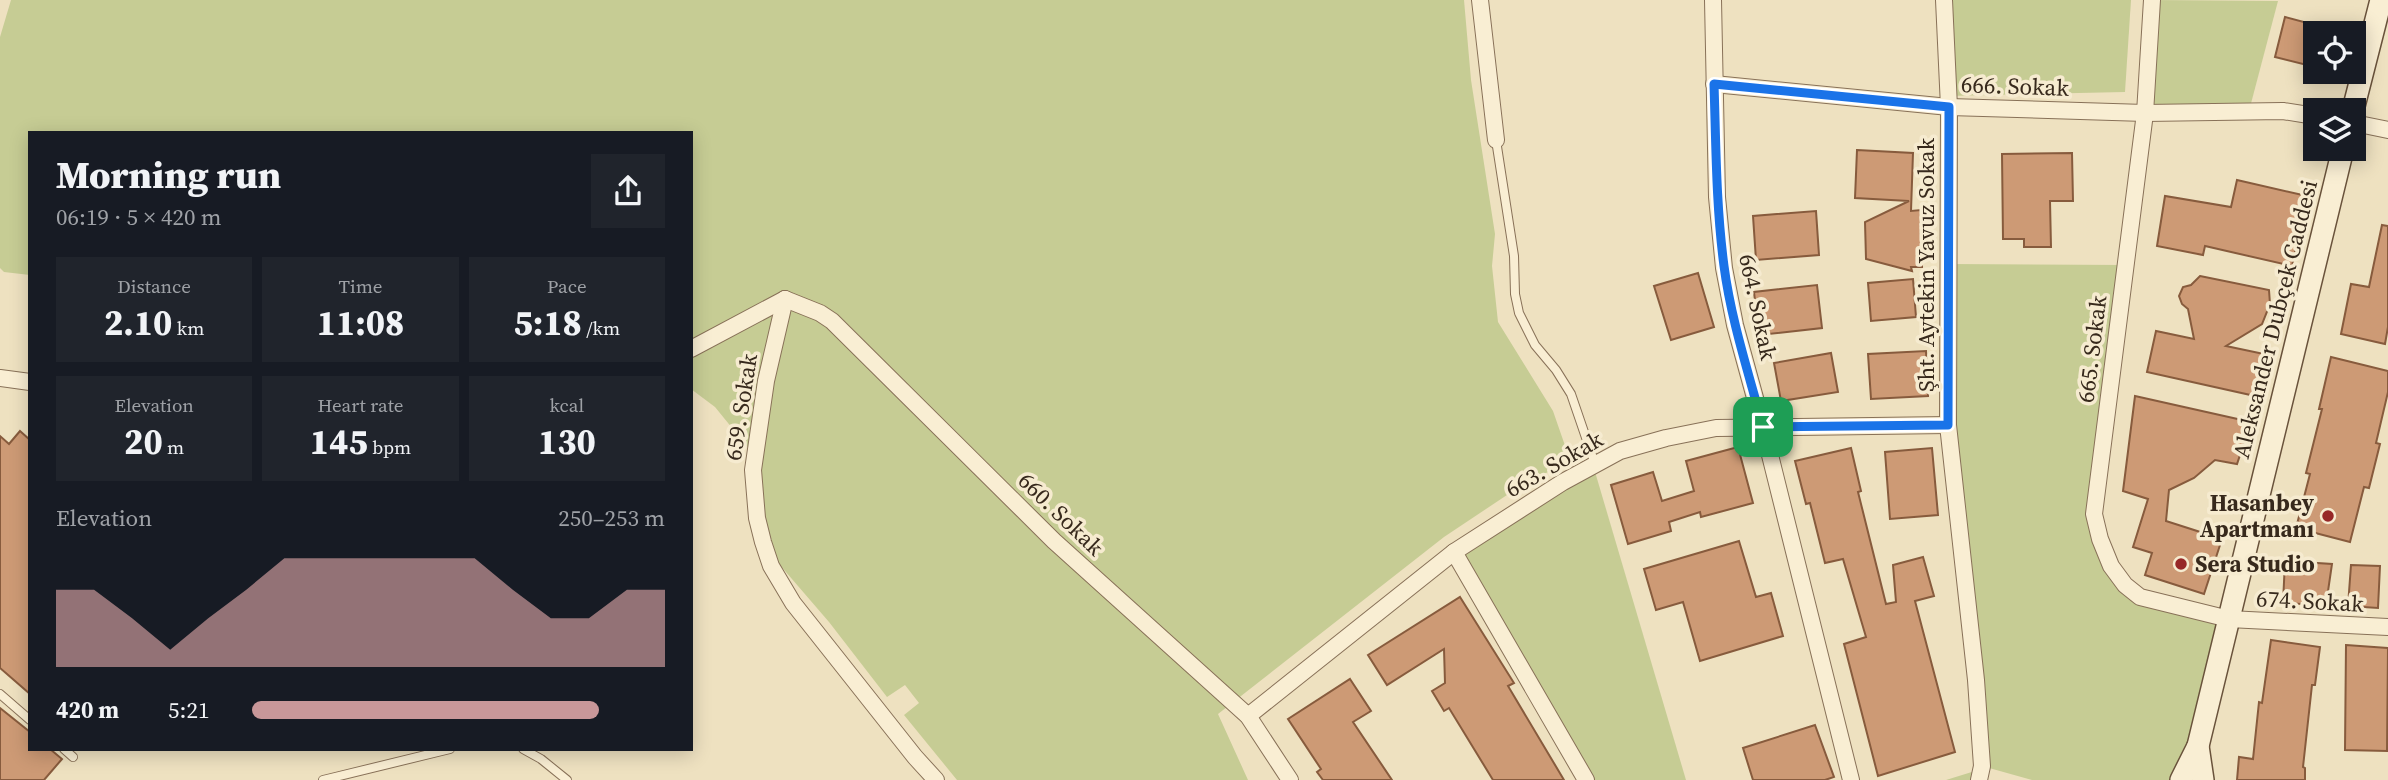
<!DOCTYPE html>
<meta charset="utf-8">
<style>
body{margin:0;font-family:"Source Serif 4",serif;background:#20242c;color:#f1f3f6;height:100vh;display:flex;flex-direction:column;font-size:26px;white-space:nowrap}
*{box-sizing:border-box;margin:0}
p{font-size:23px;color:#9ea1a6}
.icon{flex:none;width:38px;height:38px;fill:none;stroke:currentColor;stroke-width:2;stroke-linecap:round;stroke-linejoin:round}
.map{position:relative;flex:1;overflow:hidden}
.side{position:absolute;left:28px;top:131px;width:665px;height:620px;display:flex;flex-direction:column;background:#171b24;border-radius:0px;box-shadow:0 4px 18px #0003}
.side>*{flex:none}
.controls{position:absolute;left:2303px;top:21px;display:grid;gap:14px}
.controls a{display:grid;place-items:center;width:63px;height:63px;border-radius:0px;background:#171b24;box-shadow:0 4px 18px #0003;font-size:35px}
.pin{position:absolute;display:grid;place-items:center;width:60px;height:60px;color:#fff;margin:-30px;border-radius:14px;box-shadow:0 4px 10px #0006}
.round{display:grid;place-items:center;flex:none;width:74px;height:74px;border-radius:0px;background:#20242c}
.summary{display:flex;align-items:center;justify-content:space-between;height:119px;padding:0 28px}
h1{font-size:38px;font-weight:800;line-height:52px}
.metrics{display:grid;grid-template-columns:repeat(3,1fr);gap:10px;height:119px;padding:7px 28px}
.metrics div{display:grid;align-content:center;border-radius:0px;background:#20242c;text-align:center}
.metrics b{font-size:35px;font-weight:800}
.metrics small{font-size:19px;font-weight:400}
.metrics p{font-size:19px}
.chart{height:196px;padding:14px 28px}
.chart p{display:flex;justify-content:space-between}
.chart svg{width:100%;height:126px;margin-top:7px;fill:#c89799;opacity:.7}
ul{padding:0 28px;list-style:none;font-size:23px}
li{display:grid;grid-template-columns:112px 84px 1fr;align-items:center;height:52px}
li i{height:18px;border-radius:9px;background:#c89799}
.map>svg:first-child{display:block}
.green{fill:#c6cc94}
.building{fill:#cd9a75;stroke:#875b3d;stroke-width:2}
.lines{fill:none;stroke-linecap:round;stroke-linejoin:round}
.lane-casing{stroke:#887158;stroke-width:10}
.street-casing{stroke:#887158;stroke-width:18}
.secondary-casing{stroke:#69523b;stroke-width:24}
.lane{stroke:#f9eed3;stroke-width:8}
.street{stroke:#f9eed3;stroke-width:16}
.secondary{stroke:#f9eed3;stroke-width:21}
.route-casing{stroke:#fff;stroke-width:14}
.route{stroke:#1a73e8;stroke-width:9}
.poi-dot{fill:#972727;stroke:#f6ebd0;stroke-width:2.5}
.labels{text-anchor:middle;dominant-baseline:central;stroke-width:7;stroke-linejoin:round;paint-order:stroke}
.street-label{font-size:23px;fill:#37291c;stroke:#f6ebd0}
.poi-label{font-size:23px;font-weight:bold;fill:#37291c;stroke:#f6ebd0;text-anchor:end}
</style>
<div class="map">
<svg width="2388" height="780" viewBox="0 0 2388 780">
<rect width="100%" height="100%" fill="#eee1c0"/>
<!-- green -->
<g class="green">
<path d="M11,0H1464L1471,80L1495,234L1492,266L1498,322L1553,411L1570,460L1513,491L1444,537L1218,714L1248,780H957L904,715L919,703L905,685L887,697L829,622L773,557L765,543L759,461L715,407L691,389V133H30V275L4,272L0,268V37Z"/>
<path d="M1943,0H2131L2125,92L1948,96Z"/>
<path d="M2152,0L2278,1L2249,111L2145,113Z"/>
<path d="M1948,264L2126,265L2094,514L2125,585L2229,619L2203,780H2032L1982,766L1979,780H1946L1975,771L1967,615L1948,425Z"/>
<path d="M1593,465L1686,780H1586L1454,552Z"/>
</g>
<!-- building -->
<g class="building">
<path d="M2285,17L2315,25V67L2275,57Z"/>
<path d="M1857,150L1913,153L1911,211L1921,210L1922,267H1911L1912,271L1866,259L1865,222L1909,201L1855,198Z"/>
<path d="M2072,153L2073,201H2050L2051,247H2024V239H2003L2002,154Z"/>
<path d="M2237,180L2307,196L2292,266L2205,246L2203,255L2157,246L2165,196L2231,207Z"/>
<path d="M1816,211L1819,255L1756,260L1753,216Z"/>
<path d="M2382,225L2388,226V327L2385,344L2341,334L2351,284L2369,287Z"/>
<path d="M1698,273L1714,327L1671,340L1654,286Z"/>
<path d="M2200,276L2269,290L2270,304L2262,324L2226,346L2264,354L2255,396L2147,372L2156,331L2194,339L2188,309L2182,304L2179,296L2183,287L2191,285Z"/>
<path d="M1913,279L1916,317L1871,321L1868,283Z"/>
<path d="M1817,285L1822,328L1759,335L1754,292Z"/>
<path d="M1926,351L1928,396L1871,399L1868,354Z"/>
<path d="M1831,353L1838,392L1781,401L1774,363Z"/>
<path d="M2331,357L2388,371V392L2376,443L2380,444L2369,488L2364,487L2350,542L2296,528L2310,474L2306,473L2322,409H2319Z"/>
<path d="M2135,396L2251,422L2237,464L2215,460L2194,478L2169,490L2166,521L2222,539L2204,594L2145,575L2152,553L2133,547L2148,499L2123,491Z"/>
<path d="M20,431L30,440V694L0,668V436L9,444Z"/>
<path d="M1738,447L1753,503L1701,517L1700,512L1669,522L1671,531L1628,544L1611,485L1653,472L1662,501L1694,491L1686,461Z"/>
<path d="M1851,448L1861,491L1858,492L1886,604L1896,602L1893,565L1923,557L1934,596L1915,601L1955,752L1878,776L1844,644L1866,637L1843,559L1825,563L1810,503L1806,504L1795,461Z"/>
<path d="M1932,448L1938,515L1890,519L1885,452Z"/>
<path d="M1739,541L1756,597L1771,593L1783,636L1700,661L1683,602L1656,610L1644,569Z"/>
<path d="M2285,561L2332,564L2326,605L2283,603Z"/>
<path d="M2351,565L2380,566L2378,608L2348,606Z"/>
<path d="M1460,597L1514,683L1508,686L1564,780H1493L1449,708L1444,711L1432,691L1445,683L1444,649L1387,685L1368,655Z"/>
<path d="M2271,640L2320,647L2315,685H2312L2303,767L2305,768V780H2237L2239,757L2253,759L2259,702L2262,703Z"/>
<path d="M2346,645L2388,648L2387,751L2345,750Z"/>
<path d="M1350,679L1371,711L1353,722L1392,780H1323L1317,772L1321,769L1288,719Z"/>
<path d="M0,708L30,732V749H50L62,759L44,780H0Z"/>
<path d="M1815,725L1834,777L1825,780H1753L1743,748Z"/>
</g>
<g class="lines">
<!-- lane casing -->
<g class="lane-casing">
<g id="lane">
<path d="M1496,140L1514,256L1515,294L1519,313L1535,345L1556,370L1571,394L1595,464"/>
<path d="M0,694L30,720"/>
<path d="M64,749L73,757"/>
<path d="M523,749L541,759L567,780"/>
<path d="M323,780L450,749"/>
</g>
</g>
<!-- street casing -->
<g class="street-casing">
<g id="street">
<path d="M1480,0L1496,140"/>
<path d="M1713,0L1717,197L1724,268L1735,325L1763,427L1851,780"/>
<path d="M1944,0L1949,107L1948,425L1976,680L1982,766L1979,780"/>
<path d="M2152,0L2145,113L2094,514L2100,539L2111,566L2125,585L2140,597L2229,619L2388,627"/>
<path d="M1714,84L1949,107L2145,113L2283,111L2315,116"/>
<path d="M2354,123L2388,130"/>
<path d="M785,299L820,313L832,321L1054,541L1248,716L1290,780"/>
<path d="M785,299L766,381L753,470L757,518L763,542L771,566L793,603L915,757L936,780"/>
<path d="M691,349L785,299"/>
<path d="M0,378L30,382"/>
<path d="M1454,552L1586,780"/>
<path d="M1248,716L1454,552L1563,482L1620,451L1666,438L1716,428L1948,425"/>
</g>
</g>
<!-- secondary casing -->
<g class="secondary-casing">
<g id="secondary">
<path d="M2353,110L2381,0"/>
<path d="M2198,746L2203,780"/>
<path d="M2181,780L2198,746L2343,149"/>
</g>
</g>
<!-- lane -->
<use href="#lane" class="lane"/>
<!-- street -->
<use href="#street" class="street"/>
<!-- secondary -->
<use href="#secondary" class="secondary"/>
</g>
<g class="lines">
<!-- route casing -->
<g class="route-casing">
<path id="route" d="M1714,84L1949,107L1948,425L1763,427C1749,374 1731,320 1724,266C1716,206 1716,145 1714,84Z"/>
</g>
<!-- route -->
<use href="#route" class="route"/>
</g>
<!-- markers -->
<g class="poi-dot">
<circle cx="2328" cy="516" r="7"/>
<circle cx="2181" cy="564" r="7"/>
</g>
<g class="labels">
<!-- street labels -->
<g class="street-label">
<text transform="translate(2015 86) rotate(2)">666. Sokak</text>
<text transform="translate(1926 265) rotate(-90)">Şht. Aytekin Yavuz Sokak</text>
<text transform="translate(1758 307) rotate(78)">664. Sokak</text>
<text transform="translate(2275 319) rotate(-76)">Aleksander Dubçek Caddesi</text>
<text transform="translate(2092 349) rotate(-83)">665. Sokak</text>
<text transform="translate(741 407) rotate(-81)">659. Sokak</text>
<text transform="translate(1554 464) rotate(-30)">663. Sokak</text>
<text transform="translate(1061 514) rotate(44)">660. Sokak</text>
<text transform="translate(2310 601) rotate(3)">674. Sokak</text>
</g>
<!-- poi labels -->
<g class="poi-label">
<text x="2314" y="503">Hasanbey<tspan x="2314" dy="26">Apartmanı</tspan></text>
<text x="2195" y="564" text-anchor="start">Sera Studio</text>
</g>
</g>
</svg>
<div class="controls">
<a><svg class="icon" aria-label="locate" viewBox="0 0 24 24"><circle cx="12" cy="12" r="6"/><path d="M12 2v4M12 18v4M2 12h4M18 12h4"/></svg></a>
<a><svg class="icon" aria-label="layers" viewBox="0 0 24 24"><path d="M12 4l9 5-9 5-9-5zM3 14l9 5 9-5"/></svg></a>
</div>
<div class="pin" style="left:1763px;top:427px;background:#1e9e55"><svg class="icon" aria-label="arrive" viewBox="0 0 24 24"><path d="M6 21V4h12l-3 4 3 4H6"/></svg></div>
<section class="side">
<div class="summary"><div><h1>Morning run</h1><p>06:19 · 5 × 420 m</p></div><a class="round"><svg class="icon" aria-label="share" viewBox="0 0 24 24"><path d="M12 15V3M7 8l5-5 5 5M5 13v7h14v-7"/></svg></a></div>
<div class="metrics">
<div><p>Distance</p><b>2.10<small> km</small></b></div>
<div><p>Time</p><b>11:08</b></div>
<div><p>Pace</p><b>5:18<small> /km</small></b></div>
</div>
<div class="metrics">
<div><p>Elevation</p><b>20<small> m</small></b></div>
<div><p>Heart rate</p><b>145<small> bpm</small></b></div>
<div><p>kcal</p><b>130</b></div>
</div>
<div class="chart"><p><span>Elevation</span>250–253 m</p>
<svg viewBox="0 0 160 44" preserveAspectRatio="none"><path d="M0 44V17L10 17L20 27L30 38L40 27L50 17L60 6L70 6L80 6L90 6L100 6L110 6L120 17L130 27L140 27L150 17L160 17V44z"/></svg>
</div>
<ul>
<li><b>420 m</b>5:21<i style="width:84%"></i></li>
</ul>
</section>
</div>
